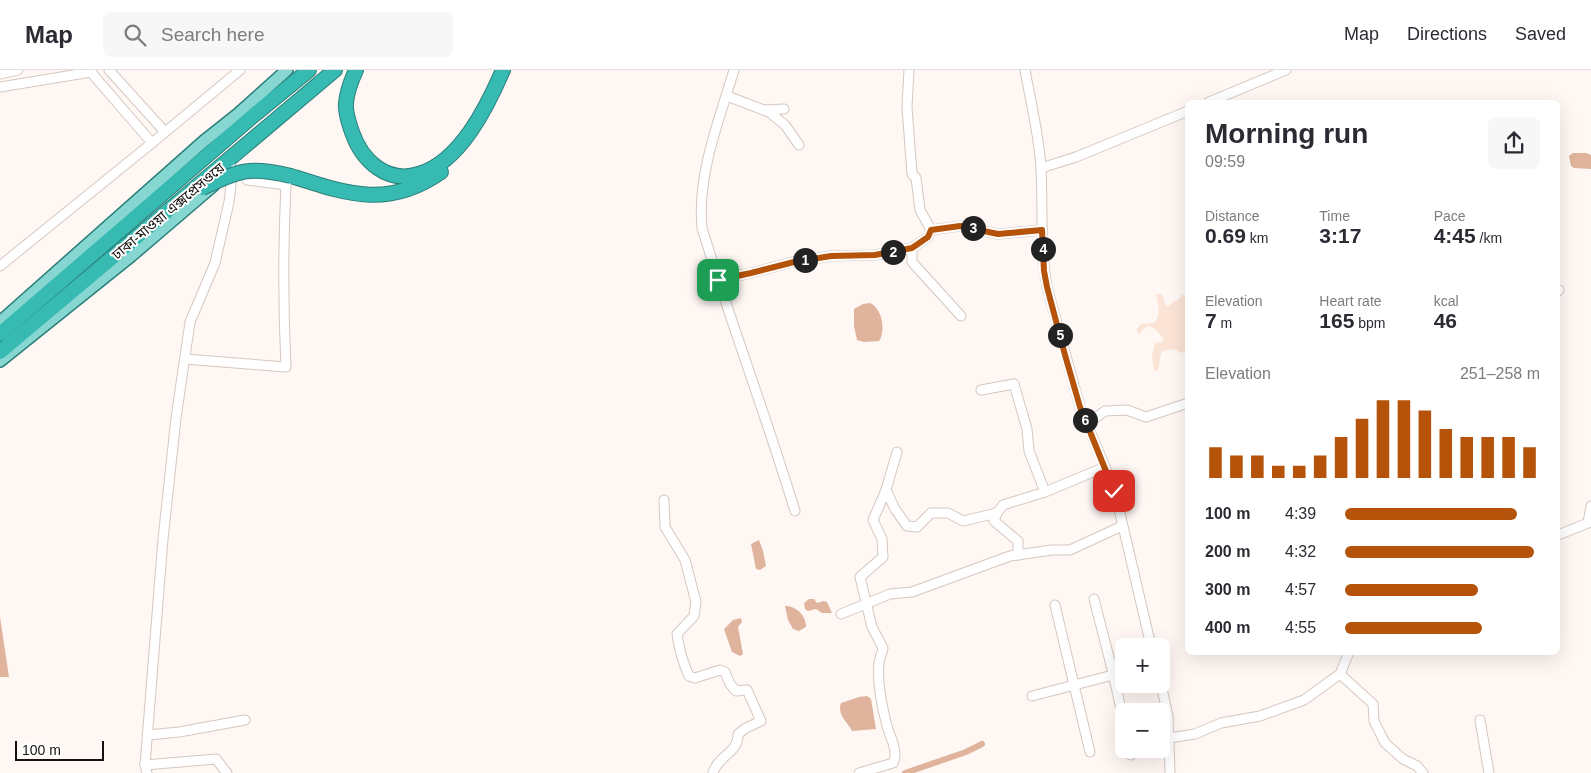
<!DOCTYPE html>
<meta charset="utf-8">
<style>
body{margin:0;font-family:Arial,"Noto Sans Bengali",sans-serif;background:#f7f7f7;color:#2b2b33;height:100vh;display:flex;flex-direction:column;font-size:19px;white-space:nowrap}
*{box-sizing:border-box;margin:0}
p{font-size:16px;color:#7c7c81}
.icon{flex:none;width:28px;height:28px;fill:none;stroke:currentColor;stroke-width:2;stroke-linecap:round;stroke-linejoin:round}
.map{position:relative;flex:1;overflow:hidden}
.sheet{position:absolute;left:1185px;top:30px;width:375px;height:555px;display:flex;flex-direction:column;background:#fff;border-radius:8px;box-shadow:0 5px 20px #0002}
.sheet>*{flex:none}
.buttons{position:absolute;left:1115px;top:568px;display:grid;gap:10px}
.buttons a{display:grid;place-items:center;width:55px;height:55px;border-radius:8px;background:#fff;box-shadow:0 5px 20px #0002;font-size:25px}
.scale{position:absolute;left:15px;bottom:12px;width:89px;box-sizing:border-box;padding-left:5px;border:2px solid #16110e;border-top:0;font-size:14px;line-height:18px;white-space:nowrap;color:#16110e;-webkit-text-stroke:4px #fff;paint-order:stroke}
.pin{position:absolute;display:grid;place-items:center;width:42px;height:42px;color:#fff;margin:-21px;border-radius:10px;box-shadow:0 2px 8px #0006}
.km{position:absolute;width:25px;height:25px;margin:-12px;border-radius:50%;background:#222;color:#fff;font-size:14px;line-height:25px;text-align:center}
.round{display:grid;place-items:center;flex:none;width:52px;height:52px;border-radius:8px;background:#f7f7f7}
.head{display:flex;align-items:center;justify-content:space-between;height:85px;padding:0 20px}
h1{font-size:28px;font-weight:800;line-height:38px}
.stats{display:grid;grid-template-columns:repeat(3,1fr);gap:8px;height:85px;padding:5px 20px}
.stats div{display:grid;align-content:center}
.stats b{font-size:21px;font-weight:800}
.stats small{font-size:14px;font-weight:400}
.stats p{font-size:14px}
.chart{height:140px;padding:10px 20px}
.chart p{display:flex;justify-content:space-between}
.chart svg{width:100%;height:90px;margin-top:5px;stroke:#b45309;stroke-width:6}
ul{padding:0 20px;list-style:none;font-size:16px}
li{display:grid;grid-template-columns:80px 60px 1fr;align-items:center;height:38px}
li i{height:12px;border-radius:6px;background:#b45309}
header{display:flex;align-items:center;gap:30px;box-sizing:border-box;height:70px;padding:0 25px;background:#fff;border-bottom:1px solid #e1e1e2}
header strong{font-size:24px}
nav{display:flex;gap:28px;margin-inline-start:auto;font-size:18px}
.search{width:350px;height:45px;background:#f7f7f7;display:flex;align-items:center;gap:12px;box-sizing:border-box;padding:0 18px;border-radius:8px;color:#7c7c81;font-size:19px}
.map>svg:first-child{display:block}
.green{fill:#fbe3d6}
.water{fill:#dfb39c}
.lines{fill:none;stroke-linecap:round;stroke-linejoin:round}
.canal{stroke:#dfb39c;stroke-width:6}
.minor-casing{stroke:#d6c7bf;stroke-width:11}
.major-casing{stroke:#2b7f79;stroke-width:14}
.highway-casing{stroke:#2b7f79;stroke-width:16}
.minor{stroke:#fff;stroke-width:9}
.major{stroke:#86d6d1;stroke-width:11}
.highway{stroke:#36bab2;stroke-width:14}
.highway-bridge-casing{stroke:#2b7f79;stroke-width:16;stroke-linecap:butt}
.highway-bridge{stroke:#36bab2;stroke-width:14}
.route-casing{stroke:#fff;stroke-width:10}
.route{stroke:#b45309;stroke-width:6}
.labels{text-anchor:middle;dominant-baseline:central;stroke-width:4;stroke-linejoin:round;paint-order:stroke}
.street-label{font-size:14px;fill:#16110e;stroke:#fff}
</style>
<header>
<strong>Map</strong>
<div class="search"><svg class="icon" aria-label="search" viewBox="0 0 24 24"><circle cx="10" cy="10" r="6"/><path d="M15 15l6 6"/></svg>Search here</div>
<nav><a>Map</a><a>Directions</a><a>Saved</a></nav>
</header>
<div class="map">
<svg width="1591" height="703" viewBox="0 0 1591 703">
<rect width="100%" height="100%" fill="#fef7f4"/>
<!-- green -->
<path class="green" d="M1182,223L1185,228H1187V281L1181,283L1176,279L1162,281C1159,288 1161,295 1157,302L1154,299L1152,286L1155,273L1161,272L1164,269C1156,261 1150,247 1139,265L1136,260L1141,254L1154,253C1162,244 1158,235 1156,224H1160L1163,226L1165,234L1167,237L1180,228Z"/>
<!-- water -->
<g class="water">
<path d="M1573,83H1586L1591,85V99L1574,98L1571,96L1569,86Z"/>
<path d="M870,233C882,238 886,261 879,271L864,272L857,270L854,256V239L863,234Z"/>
<path d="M759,470L763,481L766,496L760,500L756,499L751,474Z"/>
<path d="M809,529H814L817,533L824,531L827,532L832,543H822L816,539L808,541L805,539L804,533Z"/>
<path d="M785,536C797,536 806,546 806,557L799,561L793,559L788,550Z"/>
<path d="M0,547L9,607H0Z"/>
<path d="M741,548L742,552L738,557L743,584L740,586L732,582L724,559L733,550Z"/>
<path d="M867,626L871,629L876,659L852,661C847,651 837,645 841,633L859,627Z"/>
</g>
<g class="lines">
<!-- canal -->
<path class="canal" d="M905,703L966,682L982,674"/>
<!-- minor casing -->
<g class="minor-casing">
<g id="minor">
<path d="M89,0L152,73"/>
<path d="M109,0L165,62"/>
<path d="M734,0C719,51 697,104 702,158C731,253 766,346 795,441"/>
<path d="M909,0L907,37L912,104L916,108L920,140L931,160L960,156L998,164L1042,160"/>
<path d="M1025,0C1031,33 1039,65 1041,98C1043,138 1040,177 1047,217L1080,337L1105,397L1119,439L1151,576"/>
<path d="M0,4L18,0"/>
<path d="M0,17L91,2"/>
<path d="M727,26L769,42L785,55L799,75"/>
<path d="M1209,32L1286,0"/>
<path d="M764,40L784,39"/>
<path d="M1041,98L1076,87L1188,41"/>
<path d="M931,160L928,167L912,178V192L961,246"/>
<path d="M0,196L152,73L240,0"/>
<path d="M718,210L751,203L793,192L831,186L875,185L912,178"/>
<path d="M1558,221L1559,220"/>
<path d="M185,289L286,297C283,236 283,176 286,115L247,110"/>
<path d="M981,320L1014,314L1027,359L1029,381L1045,422"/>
<path d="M1086,352L1095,348L1105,341L1127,340L1146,347L1188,333"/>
<path d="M897,382L886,420L895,439L907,456L917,457L931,443H948L963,451L997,443"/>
<path d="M664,430L665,457L685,490L696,532L694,546L677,564C679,579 683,593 689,606L695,608L720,600L725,602L730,614L736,621L747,620L761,651L746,658L738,664C739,683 718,685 713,703"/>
<path d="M1558,465L1588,453L1591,436"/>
<path d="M1018,485V471L994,451L997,443L1003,435L1045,422L1105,397"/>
<path d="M1094,529L1111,595"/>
<path d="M1055,535L1090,682"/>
<path d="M841,544L890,524L912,522L1010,486L1052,480H1070L1122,456"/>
<path d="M1124,592L1111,595L1124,652"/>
<path d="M1340,604L1373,634L1374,651L1385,673L1403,689L1417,696L1423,703"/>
<path d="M1161,614L1168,646L1170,703"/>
<path d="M1032,626L1113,605"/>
<path d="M1480,650L1489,703"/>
<path d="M148,665L179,662L245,650"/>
<path d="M1169,668L1195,664L1221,653L1260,646L1304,630L1340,604L1349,582"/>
<path d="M1130,679L1131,685"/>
<path d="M145,695L216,689L227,703"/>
<path d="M147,703L145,695L163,469L176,348L190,252L215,193L229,132L231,115L230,94"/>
<path d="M859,703L893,693C899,682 890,667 887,656C882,637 877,613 879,594C879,589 882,584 883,578L872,557L860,507L883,487L882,469L873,450L886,420"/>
</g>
</g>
<!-- major casing -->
<g class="major-casing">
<g id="major">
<path d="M0,252L204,71L238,44L287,0"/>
<path d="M0,291L131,186L214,115"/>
</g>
</g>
<!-- highway casing -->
<g class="highway-casing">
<g id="highway">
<path d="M356,0C351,11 347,21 346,33C345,43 349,53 352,62C362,91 387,114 419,104C460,92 487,37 503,0"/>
<path d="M291,106C347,124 388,139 441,102"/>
<path d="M0,264L254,45L309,0"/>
<path d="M0,282L335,0"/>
</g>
</g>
<!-- minor -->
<use href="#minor" class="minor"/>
<!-- major -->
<use href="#major" class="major"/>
<!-- highway -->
<use href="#highway" class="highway"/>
<!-- highway-bridge casing -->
<g class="highway-bridge-casing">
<path id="highway-bridge" d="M202,118C241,100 248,96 291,106"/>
</g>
<!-- highway-bridge -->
<use href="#highway-bridge" class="highway-bridge"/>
</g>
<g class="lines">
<!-- route casing -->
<g class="route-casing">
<path id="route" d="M718,210L751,203L794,192L831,186L875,185L912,178L928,167L931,160L960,156L998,164L1042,160L1044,201L1047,217L1065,285L1080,337L1114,421"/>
</g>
<!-- route -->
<use href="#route" class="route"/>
</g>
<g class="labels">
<!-- street labels -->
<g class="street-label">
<text transform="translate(168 141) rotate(-40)">ঢাকা-মাওয়া এক্সপ্রেসওয়ে</text>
</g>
</g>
</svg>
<div class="buttons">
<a>+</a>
<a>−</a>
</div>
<div class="scale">100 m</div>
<div class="pin" style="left:718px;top:210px;background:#1e9e55"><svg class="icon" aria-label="arrive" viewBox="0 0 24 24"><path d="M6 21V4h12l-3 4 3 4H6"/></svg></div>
<div class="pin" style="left:1114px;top:421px;background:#d93025"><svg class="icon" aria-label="check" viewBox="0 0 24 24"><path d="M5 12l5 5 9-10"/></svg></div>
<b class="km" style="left:805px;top:190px">1</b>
<b class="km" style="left:893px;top:182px">2</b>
<b class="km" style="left:973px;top:158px">3</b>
<b class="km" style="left:1043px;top:179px">4</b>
<b class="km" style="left:1060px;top:265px">5</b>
<b class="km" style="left:1085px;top:350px">6</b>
<section class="sheet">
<div class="head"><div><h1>Morning run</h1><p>09:59</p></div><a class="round"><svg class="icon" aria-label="share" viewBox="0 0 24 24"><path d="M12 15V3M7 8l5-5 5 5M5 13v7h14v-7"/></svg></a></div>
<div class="stats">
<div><p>Distance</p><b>0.69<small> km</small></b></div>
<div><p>Time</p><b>3:17</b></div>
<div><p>Pace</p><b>4:45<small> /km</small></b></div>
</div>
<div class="stats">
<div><p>Elevation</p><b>7<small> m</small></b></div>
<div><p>Heart rate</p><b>165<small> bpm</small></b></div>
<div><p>kcal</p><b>46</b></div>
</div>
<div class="chart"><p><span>Elevation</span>251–258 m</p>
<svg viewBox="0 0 160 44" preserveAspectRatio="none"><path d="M5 44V29M15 44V33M25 44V33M35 44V38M45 44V38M55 44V33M65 44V24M75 44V15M85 44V6M95 44V6M105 44V11M115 44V20M125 44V24M135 44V24M145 44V24M155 44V29"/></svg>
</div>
<ul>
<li><b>100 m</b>4:39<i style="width:88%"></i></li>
<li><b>200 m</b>4:32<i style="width:97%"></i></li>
<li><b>300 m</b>4:57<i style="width:68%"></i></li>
<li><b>400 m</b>4:55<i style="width:70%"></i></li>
</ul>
</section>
</div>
